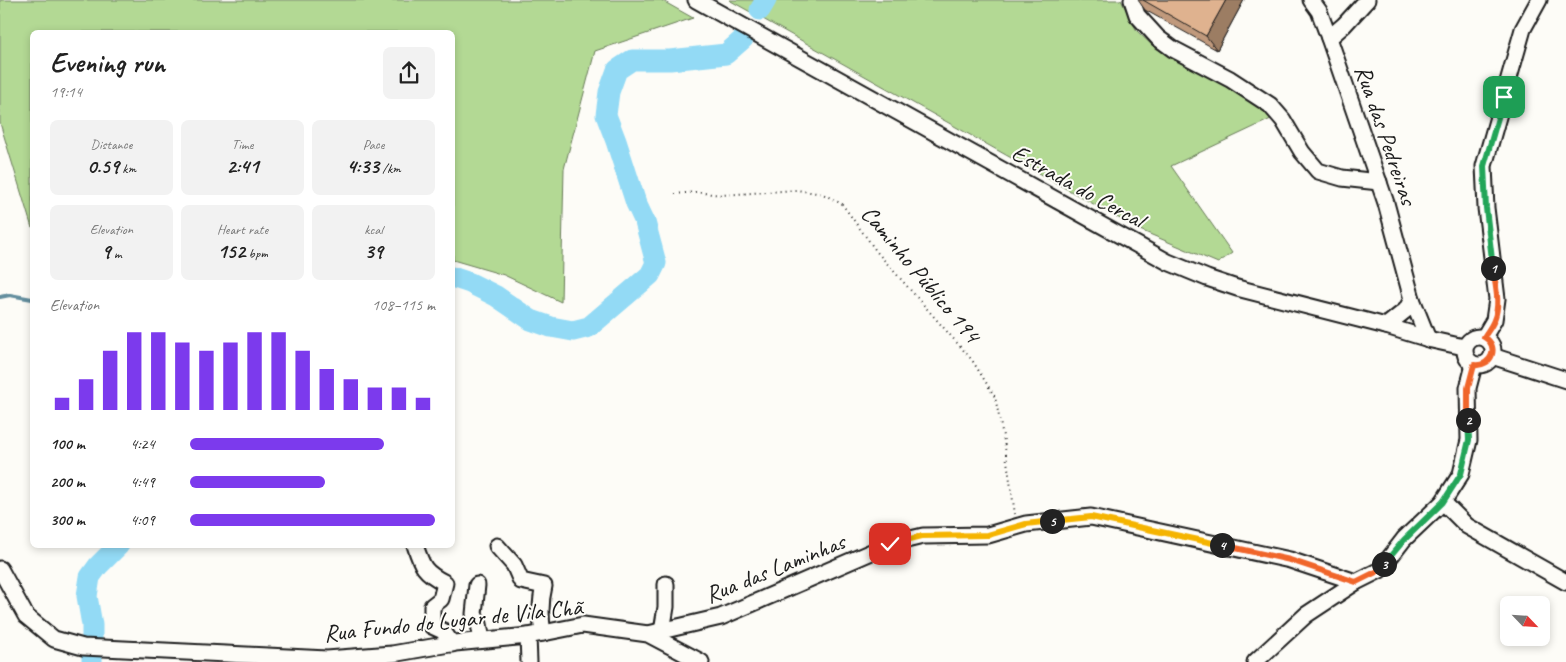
<!DOCTYPE html>
<meta charset="utf-8">
<style>
body{margin:0;font-family:Caveat,sans-serif;background:#f2f2f2;color:#222;height:100vh;display:flex;flex-direction:column;font-size:19px;white-space:nowrap}
*{box-sizing:border-box;margin:0}
p{font-size:16px;color:#767676}
.icon{flex:none;width:28px;height:28px;fill:none;stroke:currentColor;stroke-width:2;stroke-linecap:round;stroke-linejoin:round}
.map{position:relative;flex:1;overflow:hidden}
.panel{position:absolute;left:30px;top:30px;width:425px;height:518px;display:flex;flex-direction:column;background:#fff;border-radius:8px;box-shadow:0 2px 8px #0003}
.panel>*{flex:none}
.needle{width:32px;rotate:115deg}
.buttons{position:absolute;left:1500px;top:596px;display:grid;gap:10px}
.buttons a{display:grid;place-items:center;width:50px;height:50px;border-radius:8px;background:#fff;box-shadow:0 2px 8px #0003;font-size:25px}
.pin{position:absolute;display:grid;place-items:center;width:42px;height:42px;color:#fff;margin:-21px;border-radius:10px;box-shadow:0 2px 8px #0006}
.km{position:absolute;width:25px;height:25px;margin:-12px;border-radius:50%;background:#222;color:#fff;font-size:14px;line-height:25px;text-align:center}
.round{display:grid;place-items:center;flex:none;width:52px;height:52px;border-radius:8px;background:#f2f2f2}
.headline{display:flex;align-items:center;justify-content:space-between;height:85px;padding:0 20px}
h1{font-size:28px;font-weight:700;line-height:38px}
.figures{display:grid;grid-template-columns:repeat(3,1fr);gap:8px;height:85px;padding:5px 20px}
.figures div{display:grid;align-content:center;border-radius:8px;background:#f2f2f2;text-align:center}
.figures b{font-size:21px;font-weight:700}
.figures small{font-size:14px;font-weight:400}
.figures p{font-size:14px}
.chart{height:140px;padding:10px 20px}
.chart p{display:flex;justify-content:space-between}
.chart svg{width:100%;height:90px;margin-top:5px;stroke:#7c3aed;stroke-width:6}
ul{padding:0 20px;list-style:none;font-size:16px}
li{display:grid;grid-template-columns:80px 60px 1fr;align-items:center;height:38px}
li i{height:12px;border-radius:6px;background:#7c3aed}
.map>svg:first-child{display:block}
.green{fill:#b3d994;stroke:#687a58}
.lines{fill:none;stroke-linecap:round;stroke-linejoin:round}
.stream{stroke:#638e9e;stroke-width:4}
.river{stroke:#93daf5;stroke-width:21}
.minor-casing{stroke:#1c1c1c;stroke-width:19}
.path{stroke:#1c1c1c;stroke-width:2;stroke-dasharray:1 4;stroke-linecap:butt}
.minor{stroke:#fdfcf7;stroke-width:15}
.wall{fill:#c0997b;stroke:#1c1c1c}
.shaded-wall{fill:#9c7d64;stroke:#1c1c1c}
.building{fill:#dfb28f;stroke:#1c1c1c}
.split-1-casing{stroke:#fff;stroke-width:10}
.split-2-casing{stroke:#fff;stroke-width:10}
.split-3-casing{stroke:#fff;stroke-width:10}
.split-4-casing{stroke:#fff;stroke-width:10}
.split-5-casing{stroke:#fff;stroke-width:10}
.split-6-casing{stroke:#fff;stroke-width:10}
.split-1{stroke:#22a559;stroke-width:6}
.split-2{stroke:#f0652b;stroke-width:6}
.split-3{stroke:#22a559;stroke-width:6}
.split-4{stroke:#f0652b;stroke-width:6}
.split-5{stroke:#f5b400;stroke-width:6}
.split-6{stroke:#f5b400;stroke-width:6}
.labels{text-anchor:middle;dominant-baseline:central;stroke-width:4;stroke-linejoin:round;paint-order:stroke}
.street-label{font-size:24px;fill:#1c1c1c;stroke:#fdfcf7}
</style>
<div class="map">
<svg width="1566" height="662" viewBox="0 0 1566 662">
<rect width="100%" height="100%" fill="#fdfcf7"/>
<filter id="ink" filterUnits="userSpaceOnUse"><feTurbulence type="fractalNoise" baseFrequency=".02" numOctaves="2"/><feDisplacementMap in="SourceGraphic" scale="10" xChannelSelector="R" yChannelSelector="G"/><feConvolveMatrix kernelMatrix="1 2 1 2 8 2 1 2 1" color-interpolation-filters="sRGB"/></filter>
<g filter="url(#ink)">
<!-- green -->
<g class="green">
<path d="M0,0H661L693,18L595,51L564,169L561,302L504,275L453,260L452,32H32V228L0,123Z"/>
<path d="M729,0H1121L1137,31L1154,47L1263,104L1273,118L1171,166L1232,253L1218,263L1140,230Z"/>
</g>
<g class="lines">
<!-- stream -->
<path class="stream" d="M0,297L10,295L32,299"/>
<!-- river -->
<g class="river">
<path d="M760,10L766,0"/>
<path d="M452,277L470,283L496,296L531,320L551,327L573,331L589,327L650,275L656,263L645,222L636,203L616,141L606,115L609,92L617,70L632,60H670L726,54L743,39"/>
<path d="M92,662V625L87,596L90,577L98,566L119,545"/>
</g>
<!-- minor casing -->
<g class="minor-casing">
<g id="minor">
<path d="M696,0L1168,262L1207,278L1237,288L1386,326L1432,340L1464,347"/>
<path d="M1132,0L1137,15L1158,38L1173,49L1230,79L1270,105L1283,120L1302,152L1318,171L1342,178L1379,182"/>
<path d="M1311,0L1319,11L1329,38"/>
<path d="M1367,0L1344,25L1329,38L1386,203L1412,299"/>
<path d="M1386,326L1406,310L1412,299L1428,339"/>
<circle cx="1479" cy="351" r="14"/>
<path d="M1484,337L1494,320L1497,299L1486,208L1484,166L1523,29L1539,0"/>
<path d="M1492,356L1566,380"/>
<path d="M1443,502L1467,526L1566,582"/>
<path d="M415,545C422,567 424,572 445,583L441,599L432,606V626L443,631L452,644"/>
<path d="M497,546L514,565L521,581L544,586C540,602 540,616 543,633"/>
<path d="M0,569L26,616L54,639L83,647L327,659L392,654L455,643L528,636L583,625L648,634L701,662"/>
<path d="M477,585L474,614L479,624L482,640"/>
<path d="M662,631L666,607V584"/>
<path d="M648,634L721,617L890,544L923,536L988,535L1026,524L1091,517L1290,560L1356,582"/>
<path d="M528,636L529,662"/>
<path d="M1255,662L1306,615L1356,582L1380,570L1404,539L1443,502L1461,474L1469,440L1468,388L1474,365"/>
</g>
</g>
<!-- path -->
<path class="path" d="M675,194L695,192L722,195L797,190L823,194L842,204L877,252L972,360L995,397L1004,441L1015,514"/>
<!-- minor -->
<use href="#minor" class="minor"/>
</g>
<!-- wall -->
<path class="wall" d="M1138,0H1244L1217,50L1145,10Z"/>
<!-- shaded-wall -->
<path class="shaded-wall" d="M1226,0H1244L1217,50L1206,36Z"/>
<!-- building -->
<path class="building" d="M1143,0H1226L1206,36Z"/>
</g>
<g class="lines" filter="url(#ink)">
<!-- split-1 casing -->
<g class="split-1-casing">
<path id="split-1" d="M1493,268L1486,208L1484,166L1504,97"/>
</g>
<!-- split-2 casing -->
<g class="split-2-casing">
<path id="split-2" d="M1468,420V388L1474,365C1492,367 1500,346 1484,337C1487,332 1492,326 1494,320C1501,304 1495,284 1493,268"/>
</g>
<!-- split-3 casing -->
<g class="split-3-casing">
<path id="split-3" d="M1384,564L1404,540L1443,502L1461,474L1469,440L1468,420"/>
</g>
<!-- split-4 casing -->
<g class="split-4-casing">
<path id="split-4" d="M1222,545L1290,560L1356,582L1380,570L1384,564"/>
</g>
<!-- split-5 casing -->
<g class="split-5-casing">
<path id="split-5" d="M1052,521L1091,517L1222,545"/>
</g>
<!-- split-6 casing -->
<g class="split-6-casing">
<path id="split-6" d="M890,544L922,536L988,535L1026,524L1052,521"/>
</g>
<!-- split-1 -->
<use href="#split-1" class="split-1"/>
<!-- split-2 -->
<use href="#split-2" class="split-2"/>
<!-- split-3 -->
<use href="#split-3" class="split-3"/>
<!-- split-4 -->
<use href="#split-4" class="split-4"/>
<!-- split-5 -->
<use href="#split-5" class="split-5"/>
<!-- split-6 -->
<use href="#split-6" class="split-6"/>
</g>
<g class="labels">
<!-- street labels -->
<g class="street-label">
<text transform="translate(1386 135) rotate(71)">Rua das Pedreiras</text>
<text transform="translate(1078 186) rotate(29)">Estrada do Cercal</text>
<text transform="translate(921 274) rotate(50)">Caminho Público 194</text>
<text transform="translate(775 568) rotate(-22)">Rua das Laminhas</text>
<text transform="translate(453 620) rotate(-6)">Rua Fundo do Lugar de Vila Chã</text>
</g>
</g>
</svg>
<div class="buttons">
<a><svg class="needle" viewBox="-14 -14 28 28"><path d="M0-13l5 13h-10z" fill="#e53935"/><path d="M0 13l5-13h-10z" fill="#767676"/></svg></a>
</div>
<div class="pin" style="left:1504px;top:97px;background:#1e9e55"><svg class="icon" aria-label="arrive" viewBox="0 0 24 24"><path d="M6 21V4h12l-3 4 3 4H6"/></svg></div>
<div class="pin" style="left:890px;top:544px;background:#d93025"><svg class="icon" aria-label="check" viewBox="0 0 24 24"><path d="M5 12l5 5 9-10"/></svg></div>
<b class="km" style="left:1493px;top:268px">1</b>
<b class="km" style="left:1468px;top:420px">2</b>
<b class="km" style="left:1384px;top:564px">3</b>
<b class="km" style="left:1222px;top:545px">4</b>
<b class="km" style="left:1052px;top:521px">5</b>
<section class="panel">
<div class="headline"><div><h1>Evening run</h1><p>19:14</p></div><a class="round"><svg class="icon" aria-label="share" viewBox="0 0 24 24"><path d="M12 15V3M7 8l5-5 5 5M5 13v7h14v-7"/></svg></a></div>
<div class="figures">
<div><p>Distance</p><b>0.59<small> km</small></b></div>
<div><p>Time</p><b>2:41</b></div>
<div><p>Pace</p><b>4:33<small> /km</small></b></div>
</div>
<div class="figures">
<div><p>Elevation</p><b>9<small> m</small></b></div>
<div><p>Heart rate</p><b>152<small> bpm</small></b></div>
<div><p>kcal</p><b>39</b></div>
</div>
<div class="chart"><p><span>Elevation</span>108–115 m</p>
<svg viewBox="0 0 160 44" preserveAspectRatio="none"><path d="M5 44V38M15 44V29M25 44V15M35 44V6M45 44V6M55 44V11M65 44V15M75 44V11M85 44V6M95 44V6M105 44V15M115 44V24M125 44V29M135 44V33M145 44V33M155 44V38"/></svg>
</div>
<ul>
<li><b>100 m</b>4:24<i style="width:79%"></i></li>
<li><b>200 m</b>4:49<i style="width:55%"></i></li>
<li><b>300 m</b>4:09<i style="width:100%"></i></li>
</ul>
</section>
</div>
